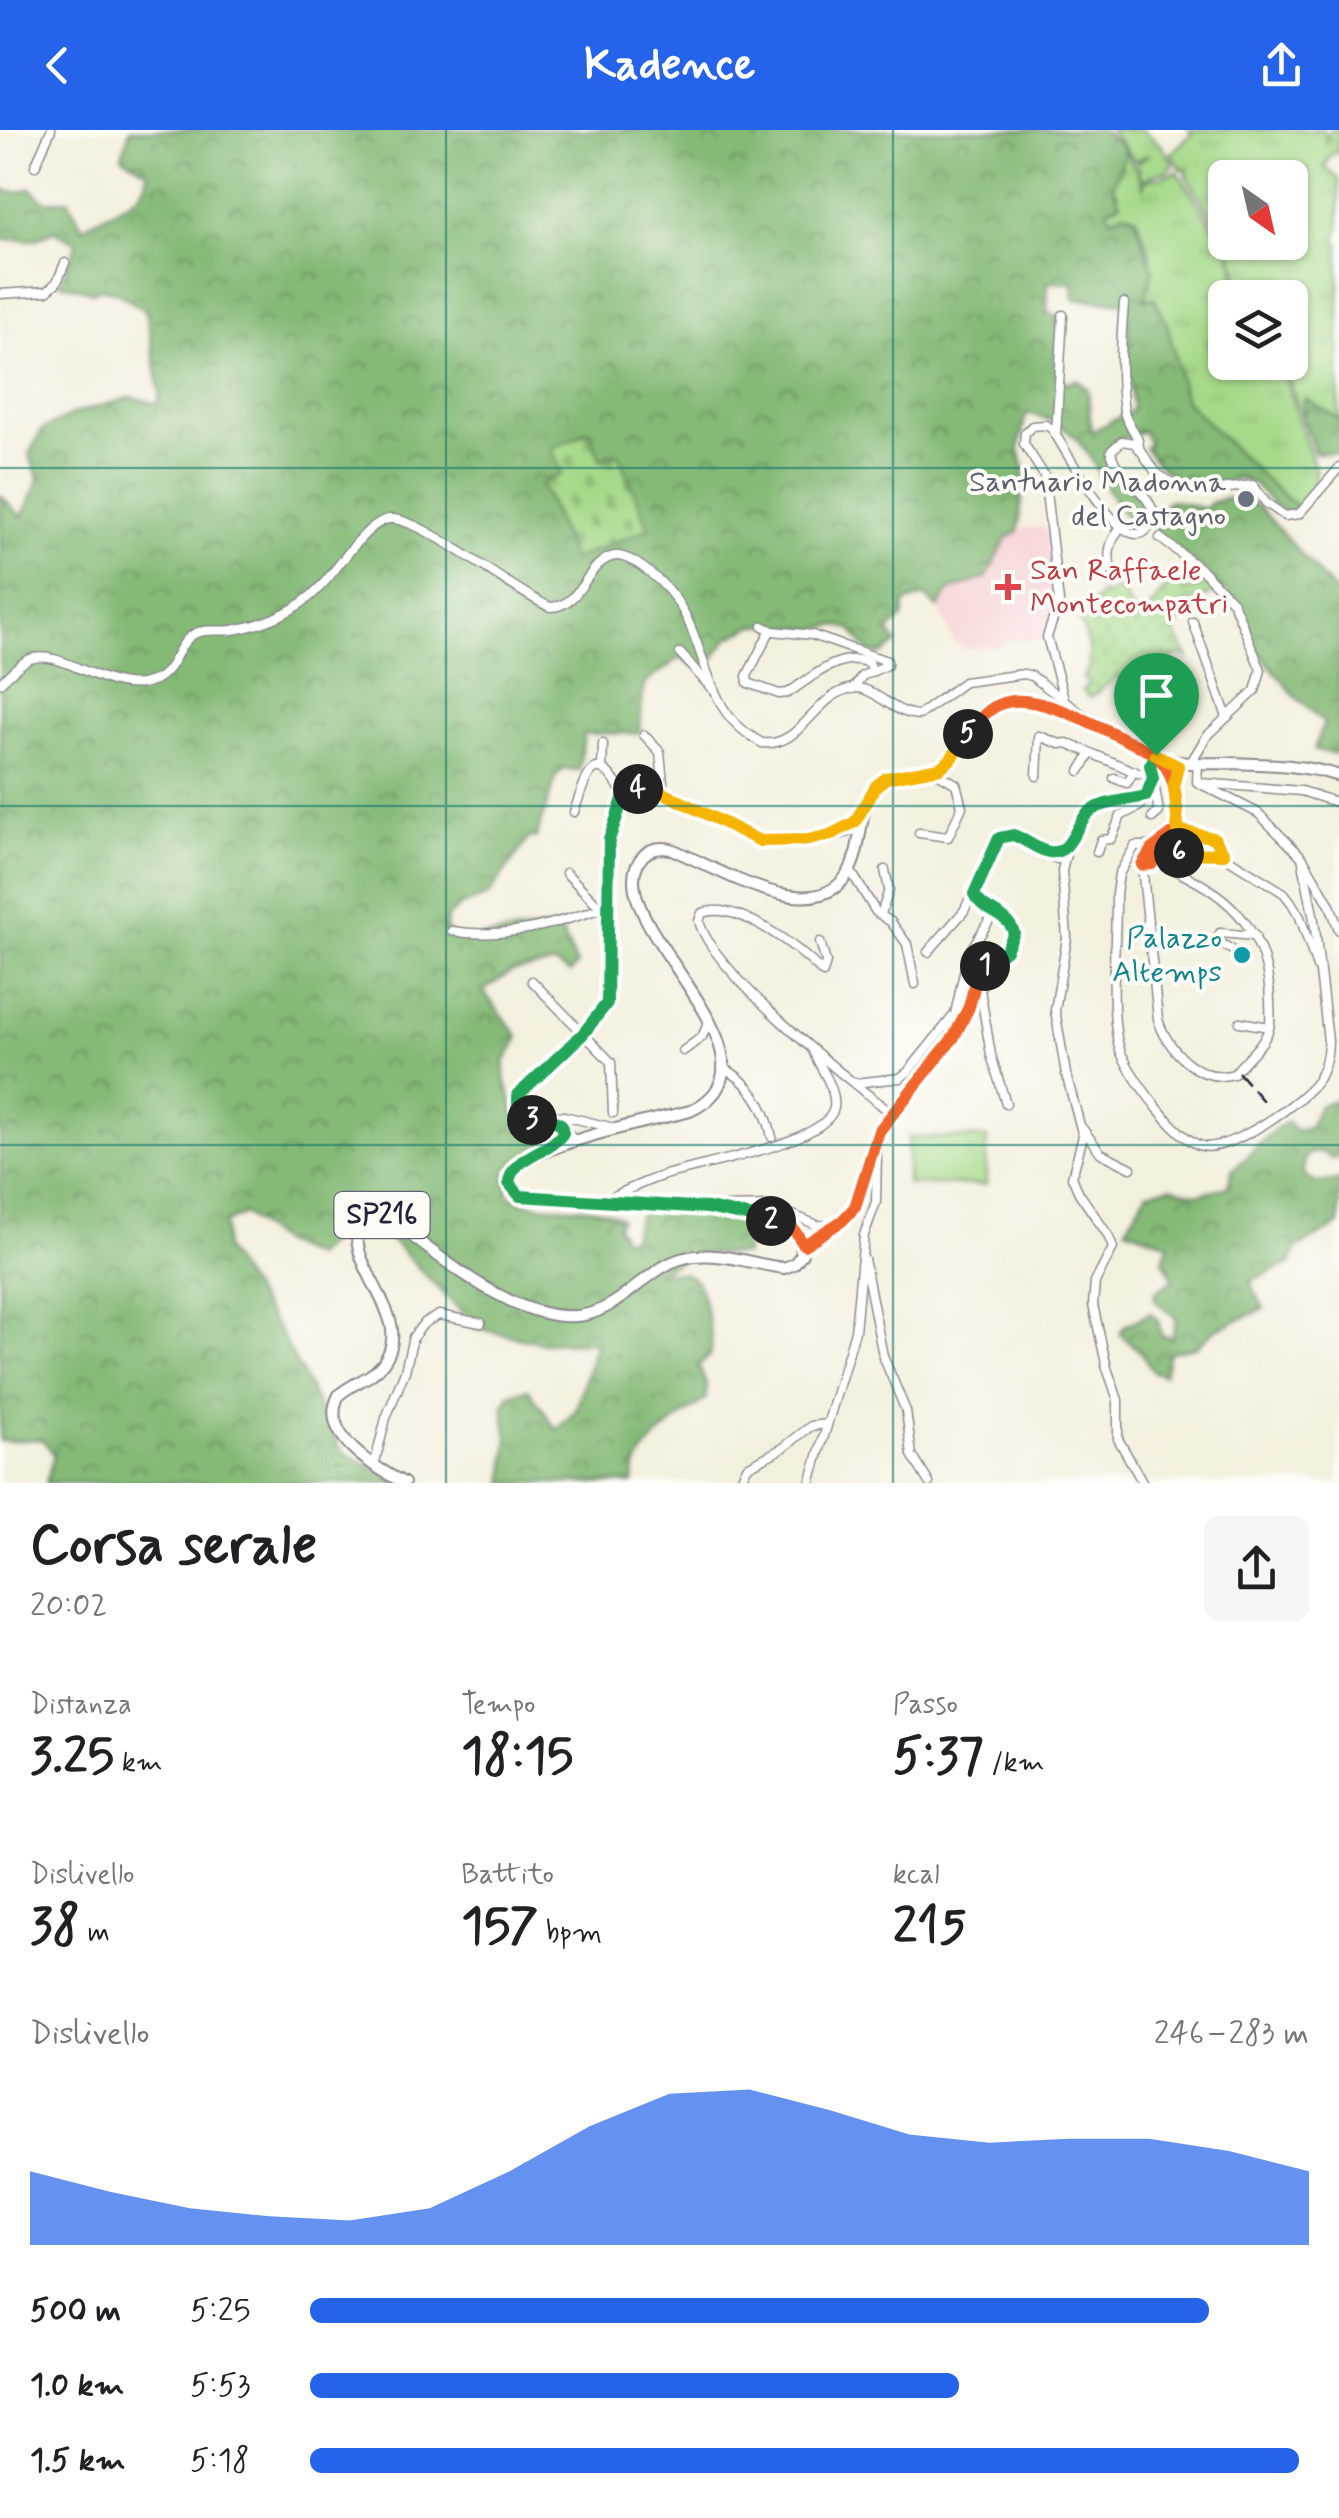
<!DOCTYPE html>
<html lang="it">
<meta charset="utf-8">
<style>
body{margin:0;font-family:Mynerve,sans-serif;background:#f6f6f6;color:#202124;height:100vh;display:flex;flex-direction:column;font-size:38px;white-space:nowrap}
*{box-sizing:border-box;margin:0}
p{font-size:32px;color:#757577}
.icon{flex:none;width:55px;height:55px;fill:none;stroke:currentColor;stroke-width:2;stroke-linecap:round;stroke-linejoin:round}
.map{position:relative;height:1353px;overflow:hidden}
.sheet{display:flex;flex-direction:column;background:#fff;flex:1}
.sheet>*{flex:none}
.needle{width:65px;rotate:146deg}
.controls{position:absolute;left:1208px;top:30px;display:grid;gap:20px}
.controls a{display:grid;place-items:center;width:100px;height:100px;border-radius:15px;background:#fff;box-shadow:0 2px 8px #0004;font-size:50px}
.pin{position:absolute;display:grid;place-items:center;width:85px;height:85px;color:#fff;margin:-102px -42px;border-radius:50% 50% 50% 0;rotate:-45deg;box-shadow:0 0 10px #0007}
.pin .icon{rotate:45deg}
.km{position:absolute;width:50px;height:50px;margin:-25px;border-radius:50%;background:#222;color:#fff;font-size:28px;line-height:50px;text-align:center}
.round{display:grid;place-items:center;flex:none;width:105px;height:105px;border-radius:15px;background:#f6f6f6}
.overview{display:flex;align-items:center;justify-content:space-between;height:170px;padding:0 30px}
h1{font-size:55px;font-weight:700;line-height:75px}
.metrics{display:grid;grid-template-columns:repeat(3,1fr);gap:15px;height:170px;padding:10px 30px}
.metrics div{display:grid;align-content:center}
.metrics b{font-size:50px;font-weight:700}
.metrics small{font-size:28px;font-weight:400}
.metrics p{font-size:28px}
.chart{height:280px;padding:20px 30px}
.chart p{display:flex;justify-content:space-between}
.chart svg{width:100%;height:180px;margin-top:10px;fill:#2563eb;opacity:.7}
ul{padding:0 30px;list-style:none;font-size:32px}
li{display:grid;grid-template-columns:160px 120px 1fr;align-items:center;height:75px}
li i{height:25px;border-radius:12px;background:#2563eb}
header{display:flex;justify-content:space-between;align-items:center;height:130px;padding:0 30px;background:#2563eb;color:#fff;font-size:45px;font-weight:700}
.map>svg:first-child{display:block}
.built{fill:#f7cfd4}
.grass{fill:url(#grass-tufts);stroke:#647e62;stroke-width:2.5}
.forest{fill:url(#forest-crowns);stroke:#536e58;stroke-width:2.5;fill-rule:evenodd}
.cemetery{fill:url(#cemetery-stones);stroke:#647e62;stroke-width:2.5}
.park{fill:url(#park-dots);stroke:#647e62;stroke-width:2.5}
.pitch{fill:#a6da8a;stroke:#647e62;stroke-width:2.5}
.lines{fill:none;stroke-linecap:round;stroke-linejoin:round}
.minor-casing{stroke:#8b898c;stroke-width:11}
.major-casing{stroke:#8b898c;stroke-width:14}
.minor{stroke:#fff;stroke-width:8}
.major{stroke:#fff;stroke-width:10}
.rail{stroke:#22223b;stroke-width:2.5;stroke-dasharray:15 8;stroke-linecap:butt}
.split-1-casing{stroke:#fff;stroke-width:20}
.split-2-casing{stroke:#fff;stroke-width:20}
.split-3-casing{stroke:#fff;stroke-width:20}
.split-4-casing{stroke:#fff;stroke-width:20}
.split-5-casing{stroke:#fff;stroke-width:20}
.split-6-casing{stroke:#fff;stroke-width:20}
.split-7-casing{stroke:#fff;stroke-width:20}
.split-1{stroke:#22a559;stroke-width:12}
.split-2{stroke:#f0652b;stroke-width:12}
.split-3{stroke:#22a559;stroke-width:12}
.split-4{stroke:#22a559;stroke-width:12}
.split-5{stroke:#f5b400;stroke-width:12}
.split-6{stroke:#f0652b;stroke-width:12}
.split-7{stroke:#f5b400;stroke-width:12}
.grid{fill:none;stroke:#0f766e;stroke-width:2.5;stroke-opacity:0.55}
.worship-dot{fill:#6b7280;stroke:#fdfcf7;stroke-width:4}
.health-dot{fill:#e0444e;stroke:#fdfcf7;stroke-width:4}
.culture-dot{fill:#0f9aa8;stroke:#fdfcf7;stroke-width:4}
.labels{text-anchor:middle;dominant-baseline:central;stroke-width:8;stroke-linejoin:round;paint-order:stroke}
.shield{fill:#fdfcf7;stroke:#646373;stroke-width:2.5}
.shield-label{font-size:28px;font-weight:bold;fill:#22223b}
.worship-label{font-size:30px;fill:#5b616d;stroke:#fdfcf7;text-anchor:end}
.health-label{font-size:30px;fill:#be3a42;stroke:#fdfcf7;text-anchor:start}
.culture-label{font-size:30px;fill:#0d838f;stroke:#fdfcf7;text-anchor:end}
</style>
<header><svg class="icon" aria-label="back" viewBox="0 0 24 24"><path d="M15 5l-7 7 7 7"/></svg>Kadence<svg class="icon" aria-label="share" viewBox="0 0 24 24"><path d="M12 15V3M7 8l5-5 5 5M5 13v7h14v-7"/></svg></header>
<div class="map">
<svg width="1339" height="1353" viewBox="0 0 1339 1353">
<defs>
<pattern id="grass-tufts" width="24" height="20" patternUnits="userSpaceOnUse" patternTransform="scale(2.5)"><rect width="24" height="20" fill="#a6da8a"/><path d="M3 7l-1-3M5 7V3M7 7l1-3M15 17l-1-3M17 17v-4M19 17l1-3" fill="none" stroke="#8fbb78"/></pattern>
<pattern id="forest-crowns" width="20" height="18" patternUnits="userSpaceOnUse" patternTransform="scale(2.5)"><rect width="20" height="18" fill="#84ba76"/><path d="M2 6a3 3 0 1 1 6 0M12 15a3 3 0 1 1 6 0" fill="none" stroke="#6c9762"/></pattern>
<pattern id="cemetery-stones" width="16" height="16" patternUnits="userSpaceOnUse" patternTransform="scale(2.5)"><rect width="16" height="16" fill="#a6da8a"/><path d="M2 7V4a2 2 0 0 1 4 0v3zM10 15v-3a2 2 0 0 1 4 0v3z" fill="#8fbb78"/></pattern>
<pattern id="park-dots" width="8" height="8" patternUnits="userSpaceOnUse" patternTransform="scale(2.5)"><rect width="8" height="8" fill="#a6da8a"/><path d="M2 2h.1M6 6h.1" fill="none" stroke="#8fbb78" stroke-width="1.8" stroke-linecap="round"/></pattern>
</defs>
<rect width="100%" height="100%" fill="#fdfcf7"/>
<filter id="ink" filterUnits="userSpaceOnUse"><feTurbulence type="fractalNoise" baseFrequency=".01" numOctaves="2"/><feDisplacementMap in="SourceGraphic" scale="20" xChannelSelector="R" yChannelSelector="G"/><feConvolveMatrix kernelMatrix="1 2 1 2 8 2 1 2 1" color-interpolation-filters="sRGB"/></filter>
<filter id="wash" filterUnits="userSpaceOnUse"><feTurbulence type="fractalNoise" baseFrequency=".0048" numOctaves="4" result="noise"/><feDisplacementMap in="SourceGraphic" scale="40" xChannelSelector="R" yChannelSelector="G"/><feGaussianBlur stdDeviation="2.25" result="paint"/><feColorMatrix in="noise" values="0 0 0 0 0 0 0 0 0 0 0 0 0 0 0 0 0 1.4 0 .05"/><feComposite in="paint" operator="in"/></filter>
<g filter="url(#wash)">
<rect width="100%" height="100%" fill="#f4f0de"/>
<!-- built -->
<path class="built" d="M1044,397L1049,408L1056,478L1044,511L1012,509L997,519L990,516L966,519L955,514L938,478L949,461L986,448L1006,409L1025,398Z"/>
<!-- grass -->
<g class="grass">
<path d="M1110,0H1143L1161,15L1174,34L1168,41L1153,44L1142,51L1137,33L1150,23L1135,31Z"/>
<path d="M1189,0H1323L1327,10L1330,0H1339V21L1331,25L1324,37L1339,49V97L1336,109L1339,113V289L1310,271L1302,286L1305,296L1287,246L1276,233L1290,232V168L1232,167L1238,141L1227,113L1290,112V48H1225V107L1186,46L1188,44L1186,39L1182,40L1171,23L1192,4Z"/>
<path d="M1121,15L1136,39L1144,59L1143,54L1150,48L1163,47L1177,41L1228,118L1235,138L1233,155L1225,168L1209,217C1211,247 1229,231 1247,233C1259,234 1277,242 1285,249L1316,341L1312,363L1299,378L1273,357L1185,271L1167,193L1145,170L1151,125L1136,87L1125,82L1110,88L1106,79L1118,64L1113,57L1125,24Z"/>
</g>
<!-- forest -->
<g class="forest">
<path d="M130,0H1101L1121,15L1125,24L1113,57L1120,73L1107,79L1111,88L1125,82L1135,87L1153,140L1145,169L1154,168L1167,193L1185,271L1273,357L1299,378L1289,384L1273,375L1253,353L1234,349C1197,368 1167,350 1145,318L1149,313L1143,301L1111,313L1106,327L1118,348L1148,376L1149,385L1138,377L1127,389C1090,344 1093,296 1026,283L1019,318L1025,344L1018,402L1006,409L986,448L949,461L938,478L924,466L905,473L903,488L888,501L897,513L881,525L868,522L852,499L836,495L819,499L755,495L728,508L704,542L681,527L644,554L639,603L584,604L579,640L564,639L557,645L536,708L530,706L488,766L461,776L447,787L446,799L458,810L559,797L577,835L570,843L554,834L511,842L483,861L519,907L505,932L504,945L517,988L522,992L555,998L556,1007L513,1034L506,1043L508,1064C540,1087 586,1067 621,1088L617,1096L624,1109L632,1107L640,1082L646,1078L710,1081L748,1089L745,1125L697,1123L656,1143C669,1142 684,1140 694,1149C702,1156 716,1216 710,1225C707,1230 702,1232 698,1235L707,1256L706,1269C681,1287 633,1318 633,1353H504L508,1309L503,1277L510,1264L528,1259L557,1300L576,1280L596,1212L544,1213L477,1198L359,1077L347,1096L314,1127L279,1112L244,1084L225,1093L224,1119L281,1204L341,1320L400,1353H46L54,1324L42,1309L0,1311V365L22,387L39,349L29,324L42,300L76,283L132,267L158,274L160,263L146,181L116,162L101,158L93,162L60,153L77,113L54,101L34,110L0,109V53L6,61L19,62L31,58L45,72L68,69L83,98C106,80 147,74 148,42L122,26ZM1048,152L1073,153L1074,169L1129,173L1128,235L1133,280L1091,302L1088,259L1077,250L1067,253L1055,239L1058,185L1047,183ZM618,325L573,430L541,354Z"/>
<path d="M1305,268L1339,289V323H1315L1302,286Z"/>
<path d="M1224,368L1237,369L1244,377L1251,372L1259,377L1339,466V624L1314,620L1324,593L1295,566L1257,520L1235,472L1205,441L1154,402L1165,373L1170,370L1205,379L1210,373Z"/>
<path d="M1333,970L1339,975V1028L1331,1029L1323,1022L1310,1023L1305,1028L1303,1043L1315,1053L1339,1050V1095L1297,1118L1291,1133L1250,1151L1264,1179L1216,1199L1195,1217L1169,1222L1164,1244L1153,1242L1141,1222L1120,1204L1124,1196L1151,1183L1158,1189L1161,1205L1172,1208L1176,1188L1155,1170V1162L1174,1150L1163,1130L1169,1113L1126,1098L1147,1062L1170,1057L1198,1064L1228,1057L1232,1040C1252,1025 1266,1002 1288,992L1296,1001L1309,997L1319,976Z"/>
</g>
<!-- cemetery -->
<path class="cemetery" d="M589,302L601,331L618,324L649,398L573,430L541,353L562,344L552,318Z"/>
<!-- park -->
<path class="park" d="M1170,452L1189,461L1212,452L1221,461L1184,474L1186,480L1173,500L1189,528L1178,525L1171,529L1169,540L1174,546L1161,539L1122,552L1118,546L1090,568L1082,560L1089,553L1083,548C1097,527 1086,505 1077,484L1088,479L1102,463L1106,466L1119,458L1136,487L1149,480Z"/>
<!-- pitch -->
<path class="pitch" d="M908,1007L987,1008L986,1055L907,1054Z"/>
</g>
<g filter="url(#ink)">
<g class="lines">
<!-- minor casing -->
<g class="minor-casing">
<g id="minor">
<path d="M35,36L51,0"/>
<path d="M0,164L47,161L57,152L65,133"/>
<path d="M1124,173C1121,207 1119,247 1124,281C1126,295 1139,303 1139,317"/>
<path d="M1056,305L1063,185"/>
<path d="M1160,408L1203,441L1233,472L1261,540L1255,561L1207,606L1191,632"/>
<path d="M1102,444L1111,439C1107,422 1110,412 1120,398"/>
<path d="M1193,492L1227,587"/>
<path d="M763,496L773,501L812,505L887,531V535L862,546L853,559"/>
<path d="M770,501L747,546L748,553L779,564L788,563C811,548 841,520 869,533L873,541"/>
<path d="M680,523L712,559"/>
<path d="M0,553C9,545 18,534 30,529C63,517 112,570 155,550C176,540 176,514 194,504C205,498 220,502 232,500C264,495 298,481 320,457C337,441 367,390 390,389C422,387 514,462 550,477C583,477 585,431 615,426C627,425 640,435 649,442C697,479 694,521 719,570C728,589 744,603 762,613C803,618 816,561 855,558C875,557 892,584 919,585L964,552L1024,544L1032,546L1091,591"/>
<path d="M1065,572L1047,507L1059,472L1044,345L1024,314L1025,303L1032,296L1046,295L1052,299C1064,316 1136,455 1154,384C1147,358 1115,347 1111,321L1122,311L1134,313C1144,322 1149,336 1159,345C1186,366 1222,359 1253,355L1266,373L1285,386L1299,384L1339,338"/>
<path d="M644,605L660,622L664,663"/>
<path d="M602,638L603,614"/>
<path d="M1080,641L1091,623"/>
<path d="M1037,646L1039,606L1060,614L1067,613L1138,643L1150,644"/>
<path d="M1114,648L1127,653L1134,641"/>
<path d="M1201,653L1301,661L1339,673"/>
<path d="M574,682C587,644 595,613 624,666"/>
<path d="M1152,688L1159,682L1153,648"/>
<path d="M1178,700L1215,708L1229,729L1284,763L1291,772L1300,787L1317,837"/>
<path d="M1178,700L1174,653L1178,638L1184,633"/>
<path d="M919,703L948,707L962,677L956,654L934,641"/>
<path d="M1155,716H1135L1119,744L1116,764C1117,805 1107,892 1122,925C1134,950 1176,1009 1202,1016C1229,1023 1305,971 1319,948C1325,937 1328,924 1328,911L1314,790L1302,727L1258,683L1197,652L1198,632"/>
<path d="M1097,722L1101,710L1111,709L1121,686L1140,676L1148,666"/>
<path d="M1304,730L1330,775L1339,800"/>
<path d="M1151,734L1157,725L1224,724"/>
<path d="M1142,735L1158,889C1167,920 1200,954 1234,944C1245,929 1262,917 1268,901C1272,891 1270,880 1270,870C1268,811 1240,773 1188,747C1175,740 1168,734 1152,734"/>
<path d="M1142,735L1152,719L1178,700"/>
<path d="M850,740L876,782L891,792L907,814L915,854"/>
<path d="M566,743L601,778"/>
<path d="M881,784L889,760L885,740"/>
<path d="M452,801C505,810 560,793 610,775"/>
<path d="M820,812L826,832L823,843C799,818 738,770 702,783L699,791C712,842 848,950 893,984"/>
<path d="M1232,820L1217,811L1220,803L1255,806"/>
<path d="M928,822L964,781L973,762"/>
<path d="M978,847L991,925L1006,974"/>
<path d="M532,851L611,932L613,983"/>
<path d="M1240,892L1269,897"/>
<path d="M683,921L702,907L710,889"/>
<path d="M722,937C750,951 766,977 772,1007"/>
<path d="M855,953L900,948L908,942L955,884L968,824L994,783"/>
<path d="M518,979L520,963L583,903L607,873L609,710L626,664L643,658L654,659L755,709C782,718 834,709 860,698"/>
<path d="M518,979L531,987L564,986L614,998"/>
<path d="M548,990L559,992L574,1010"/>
<path d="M1082,998L1101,1023L1131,1038"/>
<path d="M537,1022L560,1009L563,1000"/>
<path d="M608,1069C627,1060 645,1051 665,1045C697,1035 827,1013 834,978C837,959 820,938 813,921"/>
<path d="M725,1077L771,1076L817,1095L832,1096"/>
<path d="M803,1115L839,1093L853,1080L879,1001L955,907L969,877L978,842L1002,825L1012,812L1014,803L1011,793L980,774L974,764L992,718L1003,706L1018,707L1057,729L1065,728"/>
<path d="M864,1129L883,1226L906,1281L912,1325L929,1353"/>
<path d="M374,1336L386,1288L405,1241L413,1207L424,1193L439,1185L481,1193"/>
<path d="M739,1353L747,1337L783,1318L811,1296L827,1294"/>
<path d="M810,1353L855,1201L864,1105L876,1072L877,1021"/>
<path d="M1143,1353L1118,1309V1270L1107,1238L1093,1175L1095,1152L1113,1118L1108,1105L1079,1063L1072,1047L1083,1006L1066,944L1055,880L1067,808L1062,741L1067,719L1083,686L1097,677L1146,666L1153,648L1150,635L1157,625L1168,638"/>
</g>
</g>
<!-- major casing -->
<g class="major-casing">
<path id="major" d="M404,1353C374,1337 318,1305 339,1265C353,1252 372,1249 383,1233C417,1188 347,1141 358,1094C366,1084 376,1082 387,1087C436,1123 519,1197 584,1185C623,1178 648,1137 684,1128C716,1120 752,1134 784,1138L794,1134L802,1124L800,1106C770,1071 577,1070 525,1068C517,1065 511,1062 509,1053C504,1018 662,989 690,981C803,928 588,785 643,726C651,718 661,717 671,719C715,736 824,808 853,733C863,708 858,676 878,655C896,635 928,652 947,632C967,613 975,582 1004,573C1044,560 1126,615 1166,629C1185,635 1207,633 1227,633C1265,634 1302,634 1339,646"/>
</g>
<!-- minor -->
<use href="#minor" class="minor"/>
<!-- major -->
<use href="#major" class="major"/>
<!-- rail -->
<path class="rail" d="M1238,942L1263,971"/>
</g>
</g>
<g class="lines" filter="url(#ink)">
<!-- split-1 casing -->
<g class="split-1-casing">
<path id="split-1" d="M985,836L1006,820L1014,803C1008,782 983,783 974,764L999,708L1013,705C1025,709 1037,720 1049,722C1073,726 1075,690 1092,680C1107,671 1130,670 1146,666L1153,648L1150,635L1156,625"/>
</g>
<!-- split-2 casing -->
<g class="split-2-casing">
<path id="split-2" d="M771,1091L792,1097L804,1115L842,1091L855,1077L879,1001L954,907L969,877L978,842L985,836"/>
</g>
<!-- split-3 casing -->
<g class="split-3-casing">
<path id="split-3" d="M532,990H553L561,994L563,1003C550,1023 512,1025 509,1053L520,1066L708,1078L771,1091"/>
</g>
<!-- split-4 casing -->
<g class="split-4-casing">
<path id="split-4" d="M532,990L518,979V965L583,904L607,873L609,710L624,666L638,659"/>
</g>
<!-- split-5 casing -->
<g class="split-5-casing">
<path id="split-5" d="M638,659L654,658L760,711L808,710L830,705L855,692L876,656L886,648L940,638L950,630L968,604"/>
</g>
<!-- split-6 casing -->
<g class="split-6-casing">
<path id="split-6" d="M968,604C977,591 988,578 1003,573C1041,560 1116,607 1152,622C1178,641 1176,671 1178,700L1152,719L1142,735L1152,734L1157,725L1179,723"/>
</g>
<!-- split-7 casing -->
<g class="split-7-casing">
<path id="split-7" d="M1156,625L1178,636L1174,653L1178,700L1214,708L1224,724L1179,723"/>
</g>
<!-- split-1 -->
<use href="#split-1" class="split-1"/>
<!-- split-2 -->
<use href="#split-2" class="split-2"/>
<!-- split-3 -->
<use href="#split-3" class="split-3"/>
<!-- split-4 -->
<use href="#split-4" class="split-4"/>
<!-- split-5 -->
<use href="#split-5" class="split-5"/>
<!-- split-6 -->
<use href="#split-6" class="split-6"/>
<!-- split-7 -->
<use href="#split-7" class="split-7"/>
</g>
<!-- grid -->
<path class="grid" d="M446,0V1353M893,0V1353M0,338H1339M0,676H1339M0,1015H1339"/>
<!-- markers -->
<circle class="worship-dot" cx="1246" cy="369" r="10"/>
<path class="health-dot" d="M1003 442h10v10h10v10h-10v10h-10v-10h-10v-10h10z"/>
<circle class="culture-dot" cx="1242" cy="825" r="10"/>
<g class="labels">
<!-- shield labels -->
<rect class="shield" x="334.5" y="1062" width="95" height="46" rx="8"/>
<g class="shield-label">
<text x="382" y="1085">SP216</text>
</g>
<!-- worship labels -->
<g class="worship-label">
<text x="1226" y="352">Santuario Madonna<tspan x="1226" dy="34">del Castagno</tspan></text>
</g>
<!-- health labels -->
<g class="health-label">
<text x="1030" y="440">San Raffaele<tspan x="1030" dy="34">Montecompatri</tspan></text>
</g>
<!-- culture labels -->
<g class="culture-label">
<text x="1222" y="808">Palazzo<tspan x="1222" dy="34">Altemps</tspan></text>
</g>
</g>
</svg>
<div class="controls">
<a><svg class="needle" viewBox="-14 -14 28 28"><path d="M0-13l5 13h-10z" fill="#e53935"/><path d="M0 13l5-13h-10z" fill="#757577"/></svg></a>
<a><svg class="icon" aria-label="layers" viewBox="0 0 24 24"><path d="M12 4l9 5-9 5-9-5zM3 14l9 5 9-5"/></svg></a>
</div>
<div class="pin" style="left:1156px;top:625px;background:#1e9e55"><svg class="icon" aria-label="arrive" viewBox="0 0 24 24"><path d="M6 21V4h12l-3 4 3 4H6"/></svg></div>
<b class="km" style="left:985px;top:836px">1</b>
<b class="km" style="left:771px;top:1091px">2</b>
<b class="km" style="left:532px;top:990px">3</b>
<b class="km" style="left:638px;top:659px">4</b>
<b class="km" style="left:968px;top:604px">5</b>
<b class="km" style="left:1179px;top:723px">6</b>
</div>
<section class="sheet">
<div class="overview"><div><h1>Corsa serale</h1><p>20:02</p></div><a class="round"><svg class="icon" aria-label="share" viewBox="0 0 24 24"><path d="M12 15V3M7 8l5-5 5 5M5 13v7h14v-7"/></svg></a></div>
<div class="metrics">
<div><p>Distanza</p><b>3.25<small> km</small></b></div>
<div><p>Tempo</p><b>18:15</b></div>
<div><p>Passo</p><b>5:37<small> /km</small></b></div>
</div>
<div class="metrics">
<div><p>Dislivello</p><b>38<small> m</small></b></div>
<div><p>Battito</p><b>157<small> bpm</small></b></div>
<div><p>kcal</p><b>215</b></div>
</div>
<div class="chart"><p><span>Dislivello</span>246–283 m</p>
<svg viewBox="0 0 160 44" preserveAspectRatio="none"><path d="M0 44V26L10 31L20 35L30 37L40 38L50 35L60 26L70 15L80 7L90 6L100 11L110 17L120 19L130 18L140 18L150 21L160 26V44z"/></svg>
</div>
<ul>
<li><b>500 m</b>5:25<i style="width:90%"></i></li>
<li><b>1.0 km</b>5:53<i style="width:65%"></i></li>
<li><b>1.5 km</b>5:18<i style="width:99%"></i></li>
</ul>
</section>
